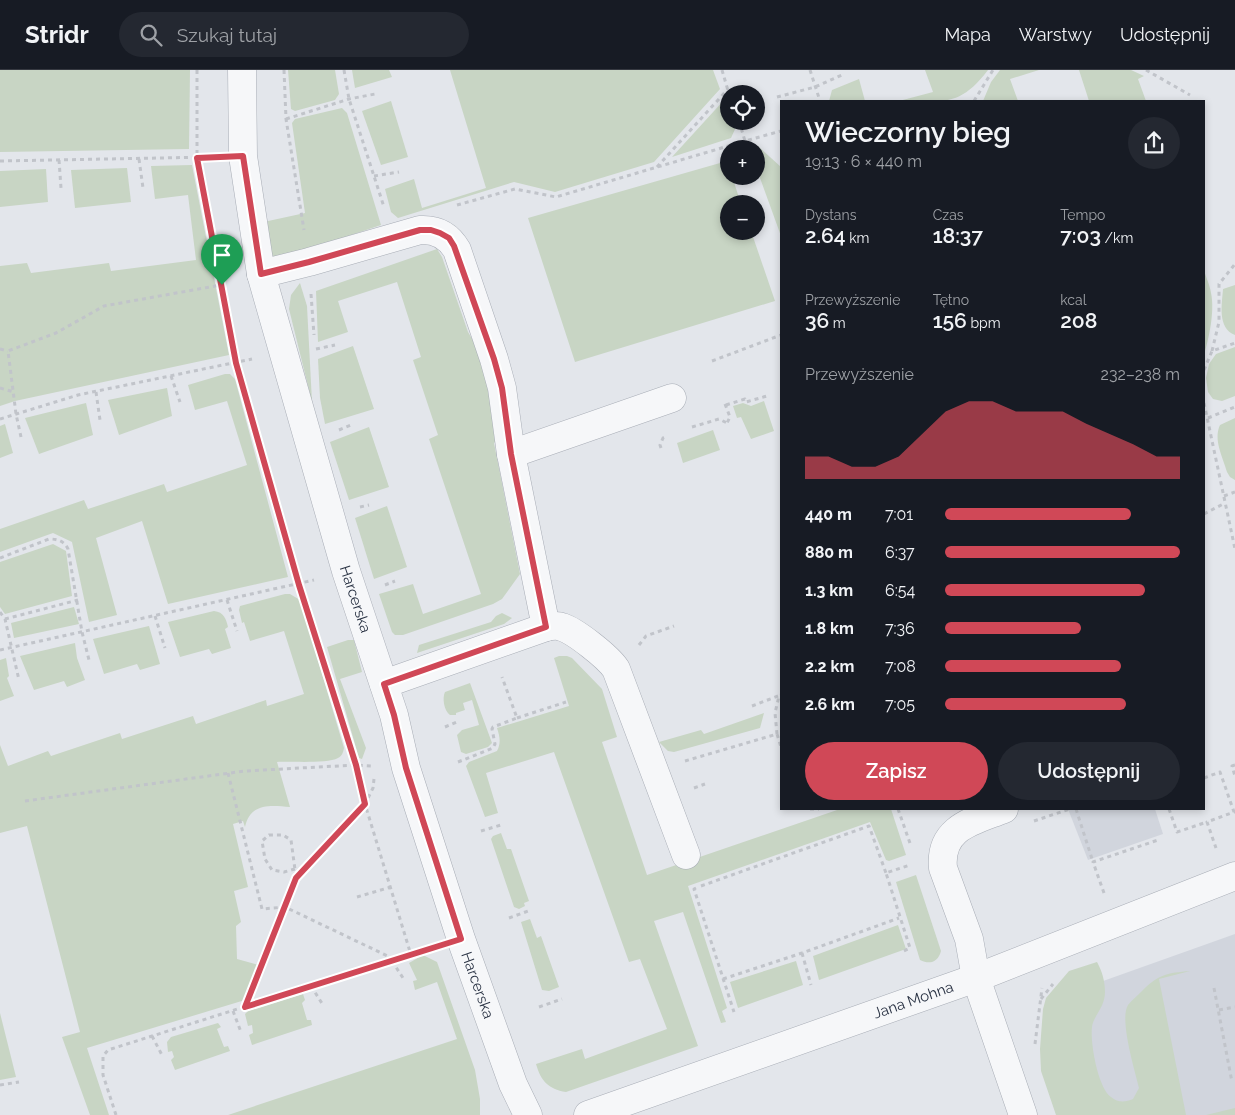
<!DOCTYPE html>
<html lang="pl">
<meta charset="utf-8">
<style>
body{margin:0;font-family:Raleway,sans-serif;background:#242831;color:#f1f3f6;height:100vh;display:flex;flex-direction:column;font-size:19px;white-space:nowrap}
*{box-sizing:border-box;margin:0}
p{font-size:16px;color:#9ea1a6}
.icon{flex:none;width:28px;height:28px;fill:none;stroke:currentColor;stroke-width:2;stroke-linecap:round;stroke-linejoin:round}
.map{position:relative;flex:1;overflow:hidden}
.panel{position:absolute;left:780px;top:30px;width:425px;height:710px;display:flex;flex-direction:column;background:#171b24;border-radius:0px;box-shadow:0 2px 8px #0003}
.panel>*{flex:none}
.fabs{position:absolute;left:720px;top:15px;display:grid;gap:10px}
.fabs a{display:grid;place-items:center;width:45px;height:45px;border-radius:50%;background:#171b24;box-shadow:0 2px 8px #0003;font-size:25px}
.pin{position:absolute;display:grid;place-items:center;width:42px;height:42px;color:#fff;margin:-51px -21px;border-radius:50% 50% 50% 0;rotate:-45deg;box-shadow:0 0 5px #0007}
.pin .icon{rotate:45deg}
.round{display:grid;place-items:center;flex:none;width:52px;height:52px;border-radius:26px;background:#242831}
.overview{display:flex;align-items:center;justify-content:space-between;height:85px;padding:0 25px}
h1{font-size:28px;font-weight:600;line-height:38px}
.figures{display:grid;grid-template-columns:repeat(3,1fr);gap:8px;height:85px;padding:5px 25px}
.figures div{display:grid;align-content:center}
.figures b{font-size:21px;font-weight:600}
.figures small{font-size:14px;font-weight:400}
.figures p{font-size:14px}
.chart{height:140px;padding:10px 25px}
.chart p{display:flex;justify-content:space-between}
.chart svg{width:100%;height:90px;margin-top:5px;fill:#d04857;opacity:.7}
.primary-button{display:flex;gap:10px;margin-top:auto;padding:10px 25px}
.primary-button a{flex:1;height:58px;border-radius:30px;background:#d04857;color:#fff;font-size:20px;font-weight:600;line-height:58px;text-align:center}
.primary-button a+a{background:#242831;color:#f1f3f6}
ul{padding:0 25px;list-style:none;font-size:16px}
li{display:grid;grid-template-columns:80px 60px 1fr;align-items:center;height:38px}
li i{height:12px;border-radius:6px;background:#d04857}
header{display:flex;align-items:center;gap:30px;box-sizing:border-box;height:70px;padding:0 25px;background:#171b24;border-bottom:1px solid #363941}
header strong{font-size:24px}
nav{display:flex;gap:28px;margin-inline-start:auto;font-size:18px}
.search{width:350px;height:45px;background:#242831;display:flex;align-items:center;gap:12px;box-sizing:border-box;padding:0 18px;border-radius:28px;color:#9ea1a6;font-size:19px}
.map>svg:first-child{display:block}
.built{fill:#d1d5dd}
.green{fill:#c8d5c4}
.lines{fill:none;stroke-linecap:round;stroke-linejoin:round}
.street-casing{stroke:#a8adb6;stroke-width:29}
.path{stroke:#c1c4ca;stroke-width:3;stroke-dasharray:4 4;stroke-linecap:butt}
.street{stroke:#f6f7f9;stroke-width:28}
.route-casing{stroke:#fff;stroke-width:10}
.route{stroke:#d04857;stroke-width:6}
.labels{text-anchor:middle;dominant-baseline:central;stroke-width:4;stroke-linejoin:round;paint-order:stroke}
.street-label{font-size:15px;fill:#2a3344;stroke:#f3f5f8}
</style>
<header>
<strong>Stridr</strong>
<div class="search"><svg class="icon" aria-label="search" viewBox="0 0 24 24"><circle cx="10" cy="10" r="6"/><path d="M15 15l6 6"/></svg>Szukaj tutaj</div>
<nav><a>Mapa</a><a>Warstwy</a><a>Udostępnij</a></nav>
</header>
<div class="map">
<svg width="1235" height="1045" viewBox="0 0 1235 1045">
<rect width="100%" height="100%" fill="#e3e6eb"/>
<!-- built -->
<g class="built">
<path d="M1068,739H1155L1163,764L1088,790Z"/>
<path d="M1235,864V1043L1225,1045H1072L1047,931Z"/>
</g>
<!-- green -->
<g class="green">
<path d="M0,0H190L189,79L0,82Z"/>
<path d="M288,0H335L339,24L335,30L295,41L291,39Z"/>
<path d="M352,0H389L392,7L355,18Z"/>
<path d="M450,0H713L720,19L654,92L555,122L514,112L398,148L391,142L385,119L414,109L422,138L486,118Z"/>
<path d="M925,0H988C959,38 943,31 899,31L933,22Z"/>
<path d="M1000,0H1039L1010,9L1018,31H983L991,12Z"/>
<path d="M1079,0H1131L1144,6L1138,9L1146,31H1089Z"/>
<path d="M859,9L865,31H829L832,20Z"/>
<path d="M725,29L729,39V51H733L736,57L731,68L672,87Z"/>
<path d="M391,31L408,87L381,95L362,41Z"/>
<path d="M342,38L347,43L381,155L265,194L259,153L305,143L292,53L295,49Z"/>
<path d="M758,76L781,97V166L756,97V79H750Z"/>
<path d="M727,91L729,97V106H732L741,134H729V161H751L775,231L575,292L528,148Z"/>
<path d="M192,95L229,285L15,331L0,336V196L27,193L31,203L109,193L111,201L196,190L188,125L155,129L151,96Z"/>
<path d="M127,98L131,132L75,138L71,100Z"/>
<path d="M46,99L48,132L0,137V101Z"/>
<path d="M437,179L442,187L468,262L477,277L491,320L496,371L494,373L520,504L502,529L493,534L403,565H395L392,562L379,524L413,514L423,544L481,524L429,369L438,365L413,290L421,287L397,212L338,231L348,262L318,272L316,221Z"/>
<path d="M1204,200C1206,208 1210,215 1211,223C1215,241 1209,268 1204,285Z"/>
<path d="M300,213L307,236L312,332L289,239L291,225Z"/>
<path d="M1235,215V265C1217,258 1222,234 1223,219Z"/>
<path d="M353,276L374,339L325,354L320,328L318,289Z"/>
<path d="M1235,277V326L1222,331L1213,329L1208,322L1206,308L1209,294L1216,284Z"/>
<path d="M225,304H230L235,309L288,507L168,534L142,451L96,468L117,545L89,552L72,472L53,463L0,482V459L84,430L88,439L164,414L167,422L247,395L227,331L195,340L188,315Z"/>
<path d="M167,318L172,346L119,365L108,330Z"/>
<path d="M764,331L774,361L751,369L741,347L737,348L733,336L743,333L751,336Z"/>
<path d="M86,333L93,365L39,384L25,348Z"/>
<path d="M1235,348V410L1230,407L1227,402C1223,387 1213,370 1220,355Z"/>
<path d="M5,354L13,383L0,388V356Z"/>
<path d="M369,357L389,417L349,430L330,372Z"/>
<path d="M713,360L720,380L683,393L677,373Z"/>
<path d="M387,436L407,497L374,509L355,448Z"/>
<path d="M53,474L66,481L72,526L5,544L0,537V492Z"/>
<path d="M285,524H290L300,530L344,678C343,683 342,686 338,688C327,694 291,691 277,692L290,737C270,735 250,733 245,757L243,751L233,754L248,817L234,821L241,852L236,856L237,889L259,895L245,930L87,978L109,1045H90L62,967L80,962L27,756L0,763V675L8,696L48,681L51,686L120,663L122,669L193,646L196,654L266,630L267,636L304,624L284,561L250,571L244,552L242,553L239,540L240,536Z"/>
<path d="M74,537L79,554L14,568L11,553Z"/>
<path d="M214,541C224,542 226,549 228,557L225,559L231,578L212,584L209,579L180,587L168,552Z"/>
<path d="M502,543L512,548L504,554L417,583L419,575L491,552L496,546Z"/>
<path d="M149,556L160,594L140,600L137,594L104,604L93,569Z"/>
<path d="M348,570H354L362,602L340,609L366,678L362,689L359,688L327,577Z"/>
<path d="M75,573L77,588L85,610L67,617L64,611L34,620L20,586Z"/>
<path d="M559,586H567L572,588L602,619L617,667L602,672L647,805L840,739H891L906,785L889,791L886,790L870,752L688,816L727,938L722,941L726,952L721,953L683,842L654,851L698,976L566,1022C548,1019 541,1011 536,994L582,979L585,989L667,959L640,889L629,892L554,682L486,703L498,743L485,747L466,696L469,692L497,681C501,673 500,667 497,658L569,636L554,588Z"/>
<path d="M6,588L9,606L7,608L14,626L0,631V590Z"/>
<path d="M470,613L492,673L488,677L466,684L461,682L457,665L462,660L479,655L472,630L463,633L465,640L456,643V645H450C444,641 442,628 445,622Z"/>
<path d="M764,643L760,658L674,682L668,681L659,672L701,660L704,664Z"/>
<path d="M501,763L507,779H511L529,831L524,833L525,836L519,839L514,837L491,769L493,766Z"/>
<path d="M916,805L941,881C938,892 930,895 920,890L896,812Z"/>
<path d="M530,849L537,868L541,866L559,917L549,921L542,920L521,852Z"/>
<path d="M898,855L906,879L819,910L813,886Z"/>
<path d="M423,885L437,892L475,1000L480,1029V1045H228L457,969L437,912L415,920L413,911L417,910L409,893Z"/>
<path d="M796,891L803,915L738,938L730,912Z"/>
<path d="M1097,892C1102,901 1105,911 1105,922C1105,938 1093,946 1092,957C1090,973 1098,1018 1111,1027C1118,1033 1126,1032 1133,1029L1139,1018C1135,1001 1119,949 1128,935C1132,930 1138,925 1142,921C1159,904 1167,903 1190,901L1159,909L1186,1045H1056L1041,1001L1040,979L1043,939L1046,928L1069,901Z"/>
<path d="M303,924L305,930L302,933L307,950H311L312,955L252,975L249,965L253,963L252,955L248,956L245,944L248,941Z"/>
<path d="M0,943L16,1007L0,1010Z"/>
<path d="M218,953L221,957L217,959L224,977L228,976L230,981L175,1000L171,990L174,987L172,981L168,982L167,972L171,967Z"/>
<path d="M1235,1038V1045H1206Z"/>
</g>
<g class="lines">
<!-- street casing -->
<g class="street-casing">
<g id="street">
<path id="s1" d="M242,0L243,86L261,204L346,501L394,645L406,698L461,869L513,1014L528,1045"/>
<path d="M261,204L309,192L420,160C437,159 449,166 457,180L494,289L502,318L511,384L546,557L384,614"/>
<path d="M511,384L672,328"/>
<path d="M546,557C551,556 557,555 562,557C575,561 608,587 616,599L686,785"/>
<path d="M1004,739C974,751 939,757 943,798L969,869L976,908L1023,1045"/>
<path id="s2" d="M588,1045L976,908L1235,806"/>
</g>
</g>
<!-- path -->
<g class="path">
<path d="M197,0V88L236,293L299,515L356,695L365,734L296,808L245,937"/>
<path d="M284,0L286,49L304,160"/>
<path d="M344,0L349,29L384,137"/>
<path d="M722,0L729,24"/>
<path d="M810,0L820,31"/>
<path d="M1146,0L1190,25"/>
<path d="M777,27L815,17L842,5"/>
<path d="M974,31L993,0"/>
<path d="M286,49L349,29L375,24"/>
<path d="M739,51L745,71L781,61"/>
<path d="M139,89L143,118"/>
<path d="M59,90L61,118"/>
<path d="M0,91L212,87"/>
<path d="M657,97L728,19"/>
<path d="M374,106L399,102"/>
<path d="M457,135L515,119L556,127L745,71"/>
<path d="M311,224L314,265"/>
<path d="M0,279L8,281"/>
<path d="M316,279L335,275"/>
<path d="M1212,281L1219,252V214L1235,194"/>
<path d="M712,291L781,265"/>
<path d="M1204,300L1212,281L1235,273"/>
<path d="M171,306L180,332"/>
<path d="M0,318L14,322"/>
<path d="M96,322L100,350"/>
<path d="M1204,333L1235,479"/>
<path d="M725,334L730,347L727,353"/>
<path d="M726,335L745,329L746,332L767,326"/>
<path d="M1208,348L1235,337"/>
<path d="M0,349L78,325L252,289"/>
<path d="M692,357L719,349L727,353V356"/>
<path d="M339,360L351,355"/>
<path d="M21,367L16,344L8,281L56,263L104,236L221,215"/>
<path d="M661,378L660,375L663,368L666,367"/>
<path d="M1224,426L1235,422"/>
<path d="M360,437L369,435"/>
<path d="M1204,444L1225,433"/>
<path d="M0,488L49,469C58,469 64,471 68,479L82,562L89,590"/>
<path d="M385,515L395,511"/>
<path d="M227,530L237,561"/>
<path d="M0,542L5,549L19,610"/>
<path d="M155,546L165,578"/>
<path d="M5,549L78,530"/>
<path d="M639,575L646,566L674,556"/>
<path d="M0,580L314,510"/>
<path d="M752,636L778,626"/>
<path d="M517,648L566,632"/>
<path d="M445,657L459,651"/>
<path d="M777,664L775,643L779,626L781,625"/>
<path d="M685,691L777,664L781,677"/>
<path d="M458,692L493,678L495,674L492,659L493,657L517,648L502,607"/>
<path d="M1235,695L1232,696L1235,706"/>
<path d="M228,703L262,839L285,837L396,890"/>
<path d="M1204,708L1220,702L1234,742L1207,752L1216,778"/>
<path d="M374,709L373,718L365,734L411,885"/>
<path d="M694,718L705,714"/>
<path d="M25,731L245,701L356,695L372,696"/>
<path d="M810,739H819"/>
<path d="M898,739L911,776"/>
<path d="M1076,739L1093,792"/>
<path d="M1169,739L1177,762L1207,752"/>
<path d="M1034,751L1070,739"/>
<path d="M481,761L501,755"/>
<path d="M295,799L284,802L272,800L265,789L262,771L269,765H283L291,770L296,807"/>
<path d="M701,816L869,756L886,803"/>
<path d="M696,818L694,819L734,942"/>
<path d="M1104,823L1093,792L1158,770"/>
<path d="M357,827L391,817"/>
<path d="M509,848L531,840"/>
<path d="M904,881L910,878L886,803L910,795"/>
<path d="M802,883L811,915"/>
<path d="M392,891L403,908"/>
<path d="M723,909L802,883L899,848"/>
<path d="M311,916L323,935"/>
<path d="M1214,918L1232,1012"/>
<path d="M1041,929L1053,914"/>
<path d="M539,937L562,929"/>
<path d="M1219,940L1235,937"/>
<path d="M233,941L241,962"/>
<path d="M152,966L163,987"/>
<path d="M1035,974L1042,918"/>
<path d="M0,1015L19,1012"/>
<path d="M116,1045L103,1005V986L108,980L430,878"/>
</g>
<!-- street -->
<use href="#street" class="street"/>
</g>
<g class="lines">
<!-- route casing -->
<g class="route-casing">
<path id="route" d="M243,86L261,204L309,192L420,160H431L440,163L449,168L454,176L494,289L502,318L511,384L546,557L384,614L394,645L406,698L461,869L245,937L296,808L365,734L356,695L299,515L236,293L197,88Z"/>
</g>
<!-- route -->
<use href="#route" class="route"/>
</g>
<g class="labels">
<!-- street labels -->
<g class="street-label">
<text stroke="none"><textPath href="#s1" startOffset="544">Harcerska</textPath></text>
<text stroke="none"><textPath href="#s1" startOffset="949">Harcerska</textPath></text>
<text stroke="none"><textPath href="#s2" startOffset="345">Jana Mohna</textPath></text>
</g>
</g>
</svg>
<div class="fabs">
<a><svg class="icon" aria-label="locate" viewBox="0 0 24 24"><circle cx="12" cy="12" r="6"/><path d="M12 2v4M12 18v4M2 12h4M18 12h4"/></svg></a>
<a>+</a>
<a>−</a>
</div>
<div class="pin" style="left:222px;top:215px;background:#1e9e55"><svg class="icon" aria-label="arrive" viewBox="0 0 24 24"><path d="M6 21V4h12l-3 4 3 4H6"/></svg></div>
<section class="panel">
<div class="overview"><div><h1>Wieczorny bieg</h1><p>19:13 · 6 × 440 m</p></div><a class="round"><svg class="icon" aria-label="share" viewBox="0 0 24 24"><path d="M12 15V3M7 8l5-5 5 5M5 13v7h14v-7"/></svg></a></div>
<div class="figures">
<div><p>Dystans</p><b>2.64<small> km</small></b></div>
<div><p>Czas</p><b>18:37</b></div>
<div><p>Tempo</p><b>7:03<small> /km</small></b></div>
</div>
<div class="figures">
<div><p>Przewyższenie</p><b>36<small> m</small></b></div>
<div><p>Tętno</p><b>156<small> bpm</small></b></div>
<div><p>kcal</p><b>208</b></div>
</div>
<div class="chart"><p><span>Przewyższenie</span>232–238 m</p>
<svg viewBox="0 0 160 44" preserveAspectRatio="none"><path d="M0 44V33L10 33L20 38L30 38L40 33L50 22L60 11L70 6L80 6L90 11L100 11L110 11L120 17L130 22L140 27L150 33L160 33V44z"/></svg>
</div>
<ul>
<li><b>440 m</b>7:01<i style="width:79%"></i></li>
<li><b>880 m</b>6:37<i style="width:100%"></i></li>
<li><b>1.3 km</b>6:54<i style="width:85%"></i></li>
<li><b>1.8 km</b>7:36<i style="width:58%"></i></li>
<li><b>2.2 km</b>7:08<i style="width:75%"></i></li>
<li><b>2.6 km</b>7:05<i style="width:77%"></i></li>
</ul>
<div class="primary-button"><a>Zapisz</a><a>Udostępnij</a></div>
</section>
</div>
